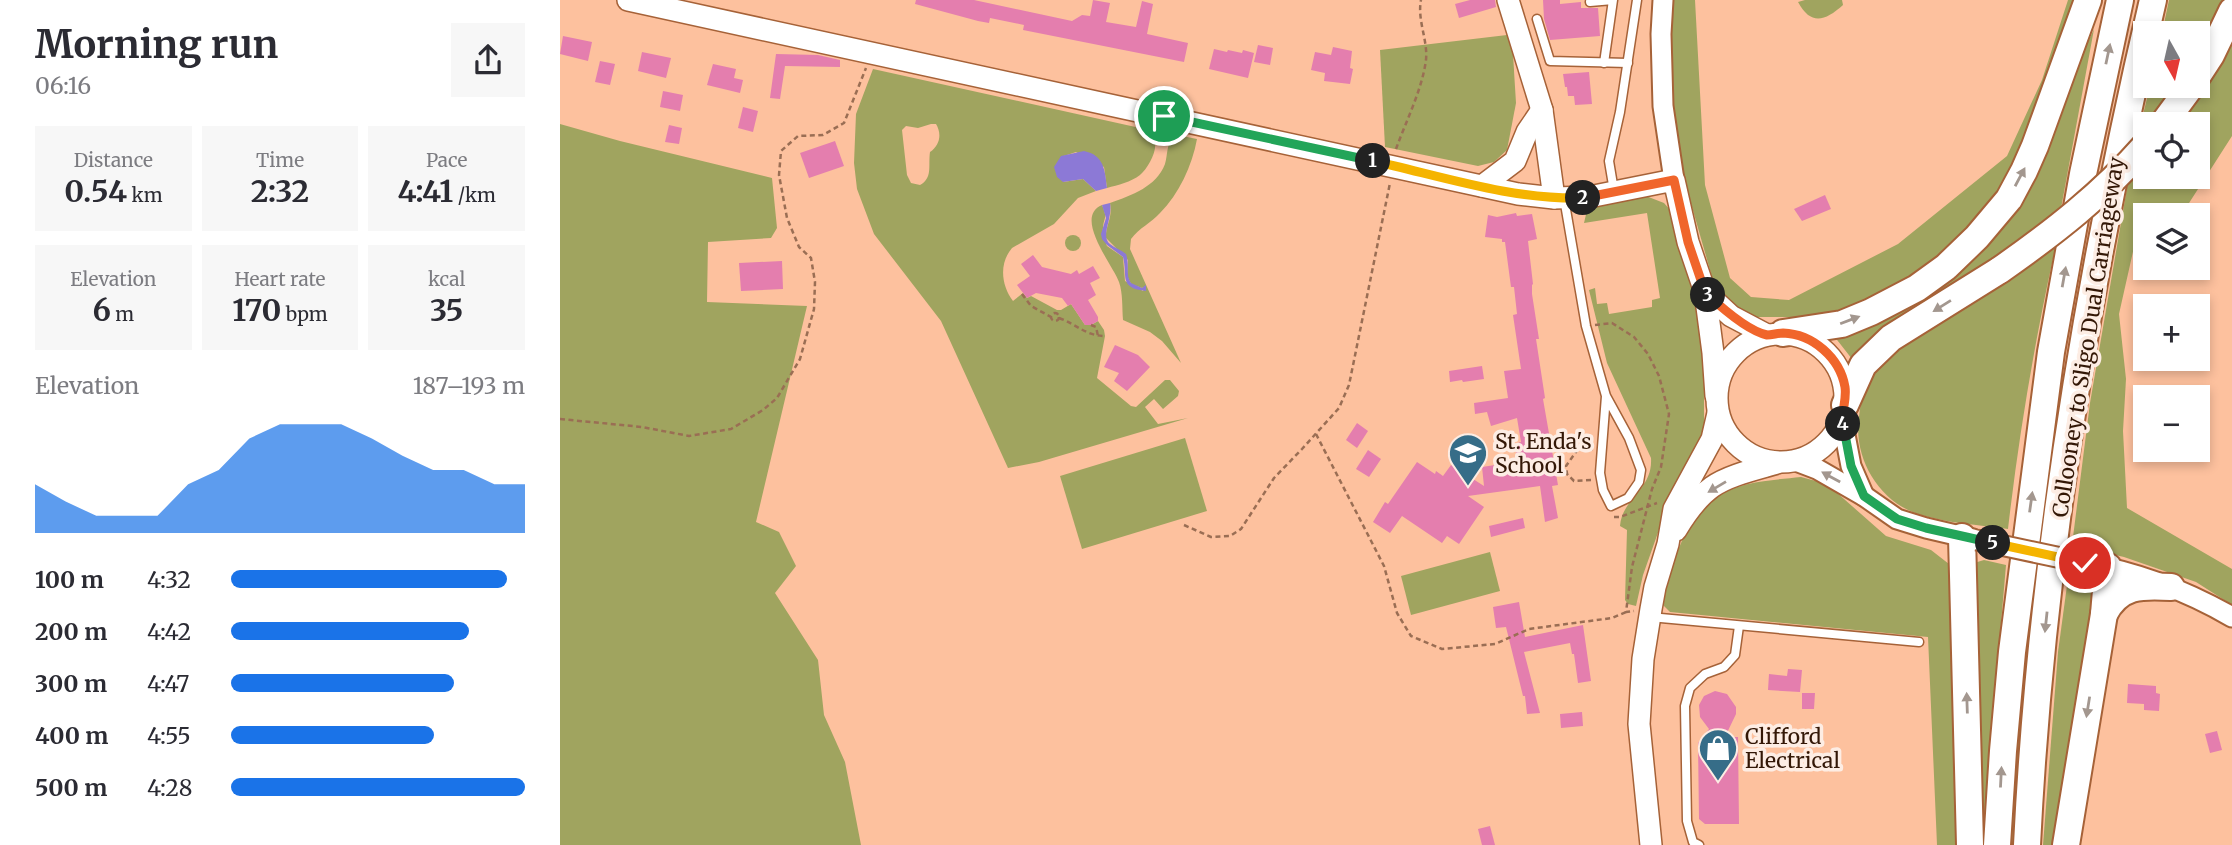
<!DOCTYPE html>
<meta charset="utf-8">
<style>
body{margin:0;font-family:Merriweather,serif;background:#f7f7f7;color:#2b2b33;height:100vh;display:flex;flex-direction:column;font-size:26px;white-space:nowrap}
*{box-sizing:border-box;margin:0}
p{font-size:23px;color:#7c7c81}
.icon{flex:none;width:38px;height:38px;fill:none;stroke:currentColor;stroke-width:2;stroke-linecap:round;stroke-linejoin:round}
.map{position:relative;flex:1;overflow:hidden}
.panel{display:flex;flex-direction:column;background:#fff;width:560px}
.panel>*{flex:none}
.needle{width:46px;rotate:172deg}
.tools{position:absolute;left:1573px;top:21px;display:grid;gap:14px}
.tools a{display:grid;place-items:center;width:77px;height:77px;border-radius:0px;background:#fff;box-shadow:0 4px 10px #0003;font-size:35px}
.pin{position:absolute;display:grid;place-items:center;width:60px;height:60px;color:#fff;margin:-30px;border:4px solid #fff;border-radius:50%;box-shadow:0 2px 7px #0007}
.km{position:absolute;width:35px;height:35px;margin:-18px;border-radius:50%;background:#222;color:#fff;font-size:19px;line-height:35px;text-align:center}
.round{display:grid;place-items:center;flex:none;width:74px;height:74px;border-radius:0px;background:#f7f7f7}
.head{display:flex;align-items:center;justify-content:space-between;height:119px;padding:0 35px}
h1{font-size:38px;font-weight:700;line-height:52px}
.figures{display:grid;grid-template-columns:repeat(3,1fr);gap:10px;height:119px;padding:7px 35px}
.figures div{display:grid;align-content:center;border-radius:0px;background:#f7f7f7;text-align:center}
.figures b{font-size:30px;font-weight:700}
.figures small{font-size:19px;font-weight:400}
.figures p{font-size:19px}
.chart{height:196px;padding:14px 35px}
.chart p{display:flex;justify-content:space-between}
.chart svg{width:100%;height:126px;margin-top:7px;fill:#1a73e8;opacity:.7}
ul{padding:0 35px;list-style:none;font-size:23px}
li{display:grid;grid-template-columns:112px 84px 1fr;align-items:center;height:52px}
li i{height:18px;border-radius:9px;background:#1a73e8}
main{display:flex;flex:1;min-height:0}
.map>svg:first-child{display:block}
.green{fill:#a0a45f;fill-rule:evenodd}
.water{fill:#8c79d6}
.building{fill:#e47eae}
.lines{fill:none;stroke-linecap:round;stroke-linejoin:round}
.service-casing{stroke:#a66238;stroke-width:11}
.tertiary-casing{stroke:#a66238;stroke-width:23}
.secondary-casing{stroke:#a66238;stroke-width:24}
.trunk-casing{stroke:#a66238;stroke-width:30}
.path{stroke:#9a6e54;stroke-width:2.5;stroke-dasharray:5 3.5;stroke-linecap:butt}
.service{stroke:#fff;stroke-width:8}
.tertiary{stroke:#fff;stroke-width:19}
.secondary{stroke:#fff;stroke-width:21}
.trunk{stroke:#fff;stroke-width:26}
.tertiary-bridge-casing{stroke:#a66238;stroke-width:23;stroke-linecap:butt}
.trunk-bridge-casing{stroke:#a66238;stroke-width:30;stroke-linecap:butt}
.tertiary-bridge{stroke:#fff;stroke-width:19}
.trunk-bridge{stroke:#fff;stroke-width:26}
.oneway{fill:#a3978f}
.split-1-casing{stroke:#fff;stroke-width:14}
.split-2-casing{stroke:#fff;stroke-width:14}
.split-3-casing{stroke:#fff;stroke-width:14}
.split-4-casing{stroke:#fff;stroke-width:14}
.split-5-casing{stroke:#fff;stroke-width:14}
.split-6-casing{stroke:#fff;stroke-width:14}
.split-1{stroke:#22a559;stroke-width:9}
.split-2{stroke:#f5b400;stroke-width:9}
.split-3{stroke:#f0652b;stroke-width:9}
.split-4{stroke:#f0652b;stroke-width:9}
.split-5{stroke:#22a559;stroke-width:9}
.split-6{stroke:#f5b400;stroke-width:9}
.labels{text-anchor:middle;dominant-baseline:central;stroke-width:7;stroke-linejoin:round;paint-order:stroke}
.street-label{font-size:21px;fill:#331706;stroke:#fdede4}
.poi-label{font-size:21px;fill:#331706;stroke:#fdede4;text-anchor:start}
</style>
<main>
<section class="panel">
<div class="head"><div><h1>Morning run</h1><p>06:16</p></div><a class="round"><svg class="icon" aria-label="share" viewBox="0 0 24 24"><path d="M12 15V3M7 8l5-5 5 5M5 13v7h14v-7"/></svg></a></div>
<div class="figures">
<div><p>Distance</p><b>0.54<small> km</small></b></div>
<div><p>Time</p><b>2:32</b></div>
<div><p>Pace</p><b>4:41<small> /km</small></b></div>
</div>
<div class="figures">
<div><p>Elevation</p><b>6<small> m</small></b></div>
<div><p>Heart rate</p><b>170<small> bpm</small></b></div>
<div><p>kcal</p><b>35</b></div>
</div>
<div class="chart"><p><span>Elevation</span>187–193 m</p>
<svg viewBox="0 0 160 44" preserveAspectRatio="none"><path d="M0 44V27L10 33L20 38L30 38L40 38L50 27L60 22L70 11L80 6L90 6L100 6L110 11L120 17L130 22L140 22L150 27L160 27V44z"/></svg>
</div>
<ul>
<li><b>100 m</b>4:32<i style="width:94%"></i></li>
<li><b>200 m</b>4:42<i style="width:81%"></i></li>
<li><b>300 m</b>4:47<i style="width:76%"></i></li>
<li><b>400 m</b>4:55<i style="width:69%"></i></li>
<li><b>500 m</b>4:28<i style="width:100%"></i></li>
</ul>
</section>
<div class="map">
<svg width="1672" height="845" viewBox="0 0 1672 845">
<rect width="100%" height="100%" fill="#fdc19e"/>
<!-- green -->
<g class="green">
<path d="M1114,0H1135L1145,185L1170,278L1191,297L1229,300L1338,244L1447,156L1482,80L1508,0H1518L1454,167L1433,200L1402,237L1374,263L1300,308L1252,317H1182L1165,303L1152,277L1126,186L1113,110L1110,46Z"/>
<path d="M1245,0H1282L1283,5C1265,21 1251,26 1238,2Z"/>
<path d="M1609,0H1667L1638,55V33H1602Z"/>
<path d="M1534,29L1500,214L1292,359L1274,336L1418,247L1516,68Z"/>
<path d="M1672,34V136L1622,214L1581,216L1559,314L1566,379L1563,431L1567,508L1672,569V605L1636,582L1564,557L1512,545L1530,403L1568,182L1585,165L1586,177H1638V124H1619Z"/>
<path d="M947,35L952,38L956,103L947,150L934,162L918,166L825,147L820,50Z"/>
<path d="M313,69L580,128C585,131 591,133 594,139C599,149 588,168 580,175C571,182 558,185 547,188L544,167L516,152L501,157L503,182L523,179L536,191L518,198L494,224L452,248C439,263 441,285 453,301L463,293L467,298L471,296L497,310H501L511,304L525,325H531L538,321L544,330L545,336L537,378L571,406L576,407L605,380H610L619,391L618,396L603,409L594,399L585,407L598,424L628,418L479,462L448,468L381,321L314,234L297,189L294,163L296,114ZM371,124H376C382,134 380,145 370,152C368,166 373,178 360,185L351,183L347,175L342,130L346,126L358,128Z"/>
<path d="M1590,86H1618L1590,124H1586L1585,130L1577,139Z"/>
<path d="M0,124L60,141L212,178L217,228L211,238L148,242L147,302L247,306L196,522L219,532L236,566L215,593L258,660L264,715L285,762L301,845H0Z"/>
<path d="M614,137H627L637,139C632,166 619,194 600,213C591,223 579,228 571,239L570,249L621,363L602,341L590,332L563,320C562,308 563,293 559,282C553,265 513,217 542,205C548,219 544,216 543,228C542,233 545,241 547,246L563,257L565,281L583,291L586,286L582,288L571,284L567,276L568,260L546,238C545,226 553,218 550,203C572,195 596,187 605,164C608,154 606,144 614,137Z"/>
<path d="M1086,196L1104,203L1111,211L1144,314V435L1106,510L1083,575L1076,606L1068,604L1065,600L1067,530L1060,526C1062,498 1093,490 1091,458L1047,363L1029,290L1035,288L1037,304L1047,303L1049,314L1092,307V300L1100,298L1087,213L1024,223L1028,206Z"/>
<circle cx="513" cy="243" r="8"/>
<path d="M1496,245C1475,339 1459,433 1448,529C1419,525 1386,523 1358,514C1318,501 1293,457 1299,417C1303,390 1301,379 1320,358C1330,347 1360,332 1374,324C1416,299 1456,273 1496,245Z"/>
<path d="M625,438L647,511L522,549L500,476Z"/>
<path d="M1241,477L1267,484L1326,536L1371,550L1389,564L1393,577L1391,639L1401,845H1377L1368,637L1110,612L1102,604C1113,567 1122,518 1157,496C1181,481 1215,480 1241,477Z"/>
<path d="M930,552L940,591L851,615L841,576Z"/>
<path d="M1424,560L1446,565L1422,845L1414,563Z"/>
<path d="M1470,568L1481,571L1454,845H1446Z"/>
<path d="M1508,578C1529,582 1531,584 1536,604L1498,845H1483L1498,652Z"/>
</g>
<!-- water -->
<g class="water">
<path d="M524,151C544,155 545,170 547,188L536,191L523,179L503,182L497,177L494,167L501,156Z"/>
<path d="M550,203C553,218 540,236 550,244C555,248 561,250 566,254C570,265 565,275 571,283L582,288L586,285V291C558,288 568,276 563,257L547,245L542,239L541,234L546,218L542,205Z"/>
</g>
<!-- building -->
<g class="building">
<path d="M356,0H414L512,21L522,15L530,16L533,0L550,3L546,22L576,27L582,1L593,4L587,34L628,43L624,62L463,30L464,25L430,18L429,23L418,21L355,4Z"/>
<path d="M910,0H935L936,7L899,18L895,4Z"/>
<path d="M983,0H1000V4L1021,2V8H1038L1040,36L990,40L984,19Z"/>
<path d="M3,36L32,42L28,61L0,54Z"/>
<path d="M698,45L713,48L710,65L694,62Z"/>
<path d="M773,47L792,51L790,68L793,69L790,84L764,81L765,73L751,70L755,52L771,55Z"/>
<path d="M654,49L667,52L668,50L682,53L683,50L694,53L688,78L649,69Z"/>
<path d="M82,52L111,58L106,78L78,71Z"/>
<path d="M216,54L258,55L280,60V67L225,66L220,99L210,98Z"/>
<path d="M40,61L55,64L50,85L35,82Z"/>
<path d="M153,64L176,69L174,78L183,80L180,93L147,85Z"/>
<path d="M1029,72L1032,104L1015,105L1014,96H1008L1007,87H1005L1003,74Z"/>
<path d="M103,91L123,95L120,111L100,107Z"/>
<path d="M183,107L198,111L193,132L178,128Z"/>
<path d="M109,125L122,128L119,144L105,142Z"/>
<path d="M275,141L284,166L249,178L240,153Z"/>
<path d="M1265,195L1271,209L1242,221L1234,209Z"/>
<path d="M956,213L957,216L972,214L977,239L968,241L973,284L972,285V294L979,339H976L985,398L983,399L998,485L992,486L998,518L985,522L980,486L908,496L924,507L899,544L887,536L882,543L842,516L830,533L813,522L825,502L828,504L857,462L875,474L876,471L883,476L891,465L924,486L922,467L935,465V469L959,466L954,444L961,442L957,418L931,426L927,412L915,414L914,403L948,398L944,371L961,369L953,315L957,314L954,287H951L945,242H942V239L925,237L928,215L937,217Z"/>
<path d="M473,255L482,267L511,274L517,270L519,274L533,266L540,278L530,283L536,295L528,300L538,317V321L531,325H525L511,304L508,306L502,298L476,293L467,298L457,285L470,276L461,264Z"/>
<path d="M222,261L223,289L181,291L179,263Z"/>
<path d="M555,345L578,355L590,367L567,391L554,381L559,373L544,367Z"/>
<path d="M922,366L924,379L903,382L902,380L890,382L889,371Z"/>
<path d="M797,423L808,431L797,448L786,440Z"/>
<path d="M808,450L821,459L809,477L796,469Z"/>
<path d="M963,518L965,528L931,537L929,526Z"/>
<path d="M959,602L965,637L1023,625L1031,681L1018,683L1014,654H1012L1010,643L964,652L980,713L967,714L965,696H963L946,627L936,628L933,607Z"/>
<path d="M1228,669L1242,670L1240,692L1208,690L1209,674L1227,676Z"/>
<path d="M1568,684L1596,686V693L1600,694L1599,711L1584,710V704L1567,703Z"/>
<path d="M1155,691L1167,694L1176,707V714L1165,737H1178L1179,824H1145L1139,819L1138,743L1149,729L1140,717L1139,705L1144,696Z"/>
<path d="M1242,693H1255L1254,709H1242Z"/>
<path d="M1022,712L1023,726L1001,728L1000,714Z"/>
<path d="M1657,731L1662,750L1650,753L1645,734Z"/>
<path d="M930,826L935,845H922L918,829Z"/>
</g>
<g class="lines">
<!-- service casing -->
<g class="service-casing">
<g id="service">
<path d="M1030,2L1053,0L1044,63"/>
<path d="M977,19L990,61L1068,63"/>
<path d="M1054,191L1049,161L1060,112L1077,0"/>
<path d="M1004,198L1026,326L1046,396L1069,438L1081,470L1079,482L1068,498L1051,506L1043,490L1040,473L1046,396"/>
<path d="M1090,617L1359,642"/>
<path d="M1139,845L1133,842L1127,821L1125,706L1130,688L1145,674L1164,667L1175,655L1179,626"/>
</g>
</g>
<!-- tertiary casing -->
<g class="tertiary-casing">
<g id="tertiary">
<path d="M1103,0L1101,34L1103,106L1114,180"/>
<path d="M1282,419L1291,466L1304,496"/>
<path d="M1236,461L1257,469L1304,496L1337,519L1366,528L1413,539"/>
<path d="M1525,563C1576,572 1627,591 1672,617"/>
</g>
</g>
<!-- secondary casing -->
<g class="secondary-casing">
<g id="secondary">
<path d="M68,0L958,194L994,198L1029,197L1114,180L1128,242L1145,292L1153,353L1156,396"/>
<path d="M948,0L982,110L994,198"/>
<path d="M922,186L955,161L967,132L982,110"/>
<path d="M1145,292L1171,316L1207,335"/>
<circle cx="1221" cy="398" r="64"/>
<path d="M1116,530C1125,515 1138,497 1152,487C1169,475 1197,469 1217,463"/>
<path d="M1091,845L1079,724L1083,659L1091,609L1095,587L1108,544L1114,509L1152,439L1158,413"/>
</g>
</g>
<!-- trunk casing -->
<g class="trunk-casing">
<g id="trunk">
<path d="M1638,75L1651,55L1672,11"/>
<path d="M1603,124L1631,86"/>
<path d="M1223,333L1282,324L1311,312L1357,288L1386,267L1417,237L1449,199L1464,171L1475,146L1528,0"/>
<path d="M1285,405L1303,365L1331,338L1440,270"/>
<path d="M1402,537L1410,845"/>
<path d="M1544,614C1559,585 1581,585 1611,587"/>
<path d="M1437,845L1443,751L1452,652L1491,352L1523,174L1560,0"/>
<path d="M1467,845C1481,560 1528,277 1593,0"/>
<path d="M1506,845L1544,614L1548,567"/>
</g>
</g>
<!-- path -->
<g class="path">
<path d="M836,149C846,121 862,90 866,60C868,40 857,20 861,0"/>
<path d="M462,294L471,306L491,317"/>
<circle cx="495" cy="317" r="4"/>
<path d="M499,318C516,324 526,336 545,336"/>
<path d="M531,325L536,327L538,336"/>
<path d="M1035,325L1052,323L1074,337L1088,354L1099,376L1109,414L1101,467L1092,489L1072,567L1066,612L1074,611"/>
<path d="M0,419L82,427L129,436L171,429L203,410L217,398L240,359L254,309L255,282L251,258L239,247L227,218L219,175L221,151L238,136L263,135L284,123L306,68"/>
<path d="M756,434L824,566L837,613L851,636L882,649L935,644L969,629L1052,618L1066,612"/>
<path d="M1031,480L1014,481L1007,474L1006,466L1018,449H1033"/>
<path d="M1054,517H1060L1097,503"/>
<path d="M624,525L651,537L670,536L681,529L714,478L742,449L779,408L789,385L830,183"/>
</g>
<!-- service -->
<use href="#service" class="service"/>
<!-- tertiary -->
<use href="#tertiary" class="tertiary"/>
<!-- secondary -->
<use href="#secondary" class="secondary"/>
<!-- trunk -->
<use href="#trunk" class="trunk"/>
<!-- tertiary-bridge casing -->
<g class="tertiary-bridge-casing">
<path id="tertiary-bridge" d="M1417,540L1525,563"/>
</g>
<!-- trunk-bridge casing -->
<g class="trunk-bridge-casing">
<path id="trunk-bridge" d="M1440,270C1493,233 1543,194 1586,145"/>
</g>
<!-- tertiary-bridge -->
<use href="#tertiary-bridge" class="tertiary-bridge"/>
<!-- trunk-bridge -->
<use href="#trunk-bridge" class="trunk-bridge"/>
</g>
<!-- one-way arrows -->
<defs><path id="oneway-solid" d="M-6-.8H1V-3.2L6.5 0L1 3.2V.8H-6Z" transform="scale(1.75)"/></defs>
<g class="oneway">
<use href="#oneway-solid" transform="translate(1548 54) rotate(-78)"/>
<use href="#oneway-solid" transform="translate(1460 177) rotate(-62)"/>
<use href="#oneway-solid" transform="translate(1504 277) rotate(-80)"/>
<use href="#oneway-solid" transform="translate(1382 306) rotate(148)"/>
<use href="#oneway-solid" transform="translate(1290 320) rotate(-21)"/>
<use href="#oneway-solid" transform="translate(1271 477) rotate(-151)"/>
<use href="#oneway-solid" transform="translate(1157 487) rotate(149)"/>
<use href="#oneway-solid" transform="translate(1471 502) rotate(-82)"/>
<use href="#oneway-solid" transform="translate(1486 622) rotate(96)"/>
<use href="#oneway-solid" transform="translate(1407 703) rotate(-92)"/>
<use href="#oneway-solid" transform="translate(1528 707) rotate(99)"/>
<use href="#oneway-solid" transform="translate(1441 777) rotate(-87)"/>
</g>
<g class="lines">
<!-- split-1 casing -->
<g class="split-1-casing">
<path id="split-1" d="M604,116L813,161"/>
</g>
<!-- split-2 casing -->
<g class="split-2-casing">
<path id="split-2" d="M813,161C881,176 952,200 1023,198"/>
</g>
<!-- split-3 casing -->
<g class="split-3-casing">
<path id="split-3" d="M1023,198L1114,180L1128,242L1145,292L1148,295"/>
</g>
<!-- split-4 casing -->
<g class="split-4-casing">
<path id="split-4" d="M1148,295C1162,308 1189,331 1207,335C1212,335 1218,333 1223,333C1253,334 1280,358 1285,387C1287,400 1281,412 1283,424"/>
</g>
<!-- split-5 casing -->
<g class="split-5-casing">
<path id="split-5" d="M1283,424L1291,466L1304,496L1337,519L1366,528L1433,543"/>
</g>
<!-- split-6 casing -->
<g class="split-6-casing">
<path id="split-6" d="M1433,543L1525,563"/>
</g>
<!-- split-1 -->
<use href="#split-1" class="split-1"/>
<!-- split-2 -->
<use href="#split-2" class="split-2"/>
<!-- split-3 -->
<use href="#split-3" class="split-3"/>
<!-- split-4 -->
<use href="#split-4" class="split-4"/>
<!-- split-5 -->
<use href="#split-5" class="split-5"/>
<!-- split-6 -->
<use href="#split-6" class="split-6"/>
</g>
<!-- icons -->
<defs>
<g id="school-pin" transform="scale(2.0125)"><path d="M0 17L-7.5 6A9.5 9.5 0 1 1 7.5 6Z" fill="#366d88" stroke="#fdede4"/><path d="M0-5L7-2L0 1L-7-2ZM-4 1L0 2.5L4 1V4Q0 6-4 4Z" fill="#fff"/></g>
<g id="shop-pin" transform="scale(2.0125)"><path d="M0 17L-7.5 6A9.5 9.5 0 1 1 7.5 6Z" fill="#366d88" stroke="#fdede4"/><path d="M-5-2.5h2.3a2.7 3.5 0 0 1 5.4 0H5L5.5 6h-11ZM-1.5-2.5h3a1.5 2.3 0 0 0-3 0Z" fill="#fff"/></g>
</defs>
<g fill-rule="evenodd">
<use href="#school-pin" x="908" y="453"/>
<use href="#shop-pin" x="1158" y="748"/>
</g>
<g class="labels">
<!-- street labels -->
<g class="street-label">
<text transform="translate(1528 337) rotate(-81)">Collooney to Sligo Dual Carriageway</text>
</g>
<!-- poi labels -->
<g class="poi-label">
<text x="935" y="441">St. Enda's<tspan x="935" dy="24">School</tspan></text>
<text x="1185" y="736">Clifford<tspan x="1185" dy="24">Electrical</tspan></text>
</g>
</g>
</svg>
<div class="tools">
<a><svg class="needle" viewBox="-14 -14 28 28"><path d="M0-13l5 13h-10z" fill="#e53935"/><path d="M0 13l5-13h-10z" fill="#7c7c81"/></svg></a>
<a><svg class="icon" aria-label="locate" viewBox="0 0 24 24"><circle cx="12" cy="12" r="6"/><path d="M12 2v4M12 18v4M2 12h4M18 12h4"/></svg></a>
<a><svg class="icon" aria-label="layers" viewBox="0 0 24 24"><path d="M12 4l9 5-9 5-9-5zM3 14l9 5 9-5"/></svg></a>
<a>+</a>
<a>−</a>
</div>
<div class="pin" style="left:604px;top:116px;background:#1e9e55"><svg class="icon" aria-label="arrive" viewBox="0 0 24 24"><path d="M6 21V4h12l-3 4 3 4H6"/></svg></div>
<div class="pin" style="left:1525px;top:563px;background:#d93025"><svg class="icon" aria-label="check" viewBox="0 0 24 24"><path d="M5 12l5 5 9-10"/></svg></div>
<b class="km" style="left:813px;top:161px">1</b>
<b class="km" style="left:1023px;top:198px">2</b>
<b class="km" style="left:1148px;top:295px">3</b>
<b class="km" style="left:1283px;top:424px">4</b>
<b class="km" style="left:1433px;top:543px">5</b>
</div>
</main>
